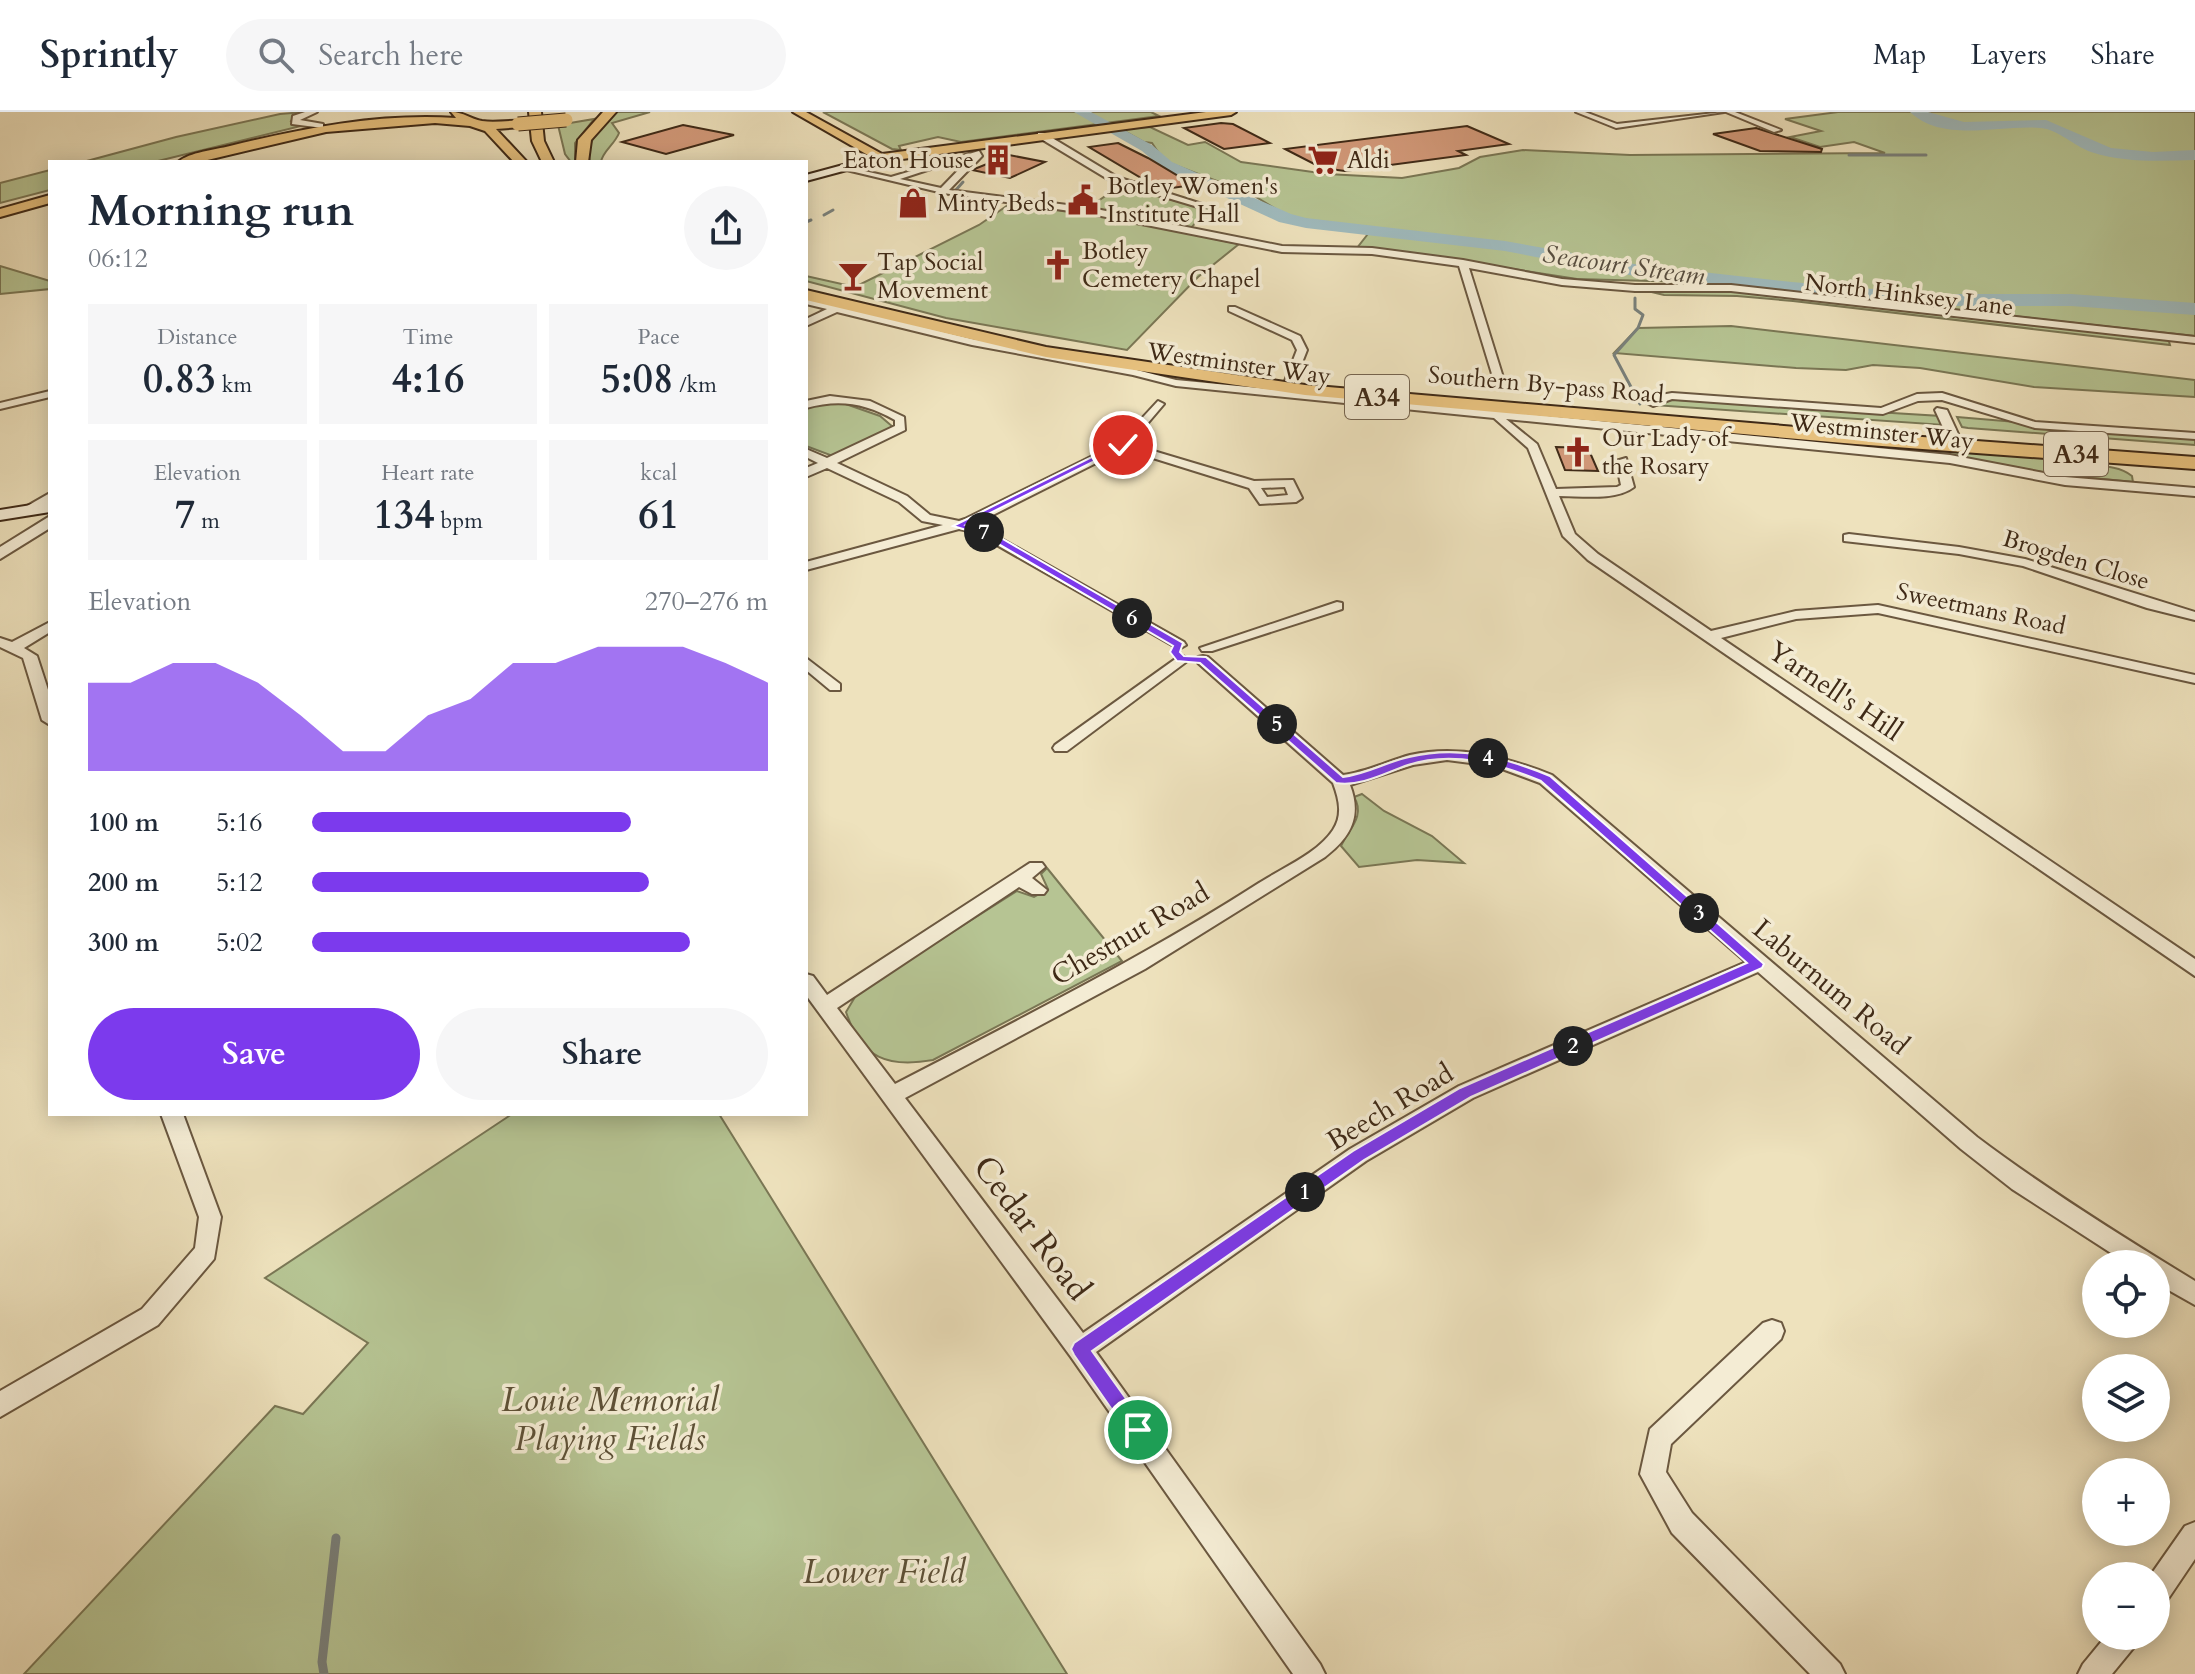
<!DOCTYPE html>
<meta charset="utf-8">
<style>
body{margin:0;font-family:Cardo,serif;background:#f6f6f7;color:#1f2937;height:100vh;display:flex;flex-direction:column;font-size:30px;white-space:nowrap}
*{box-sizing:border-box;margin:0}
p{font-size:26px;color:#747a83}
.icon{flex:none;width:44px;height:44px;fill:none;stroke:currentColor;stroke-width:2;stroke-linecap:round;stroke-linejoin:round}
.map{position:relative;flex:1;overflow:hidden}
.details{position:absolute;left:48px;top:48px;width:760px;height:956px;display:flex;flex-direction:column;background:#fff;border-radius:0px;box-shadow:0 4px 20px #0003}
.details>*{flex:none}
.tools{position:absolute;left:2082px;top:1138px;display:grid;gap:16px}
.tools a{display:grid;place-items:center;width:88px;height:88px;border-radius:50%;background:#fff;box-shadow:0 4px 20px #0003;font-size:40px}
.pin{position:absolute;display:grid;place-items:center;width:68px;height:68px;color:#fff;margin:-34px;border:4px solid #fff;border-radius:50%;box-shadow:0 2px 8px #0007}
.km{position:absolute;width:40px;height:40px;margin:-20px;border-radius:50%;background:#222;color:#fff;font-size:22px;line-height:40px;text-align:center}
.round{display:grid;place-items:center;flex:none;width:84px;height:84px;border-radius:42px;background:#f6f6f7}
.head{display:flex;align-items:center;justify-content:space-between;height:136px;padding:0 40px}
h1{font-size:44px;font-weight:800;line-height:60px}
.metrics{display:grid;grid-template-columns:repeat(3,1fr);gap:12px;height:136px;padding:8px 40px}
.metrics div{display:grid;align-content:center;border-radius:0px;background:#f6f6f7;text-align:center}
.metrics b{font-size:40px;font-weight:800}
.metrics small{font-size:22px;font-weight:400}
.metrics p{font-size:22px}
.chart{height:224px;padding:16px 40px}
.chart p{display:flex;justify-content:space-between}
.chart svg{width:100%;height:144px;margin-top:8px;fill:#7c3aed;opacity:.7}
.primary-button{display:flex;gap:16px;margin-top:auto;padding:16px 40px}
.primary-button a{flex:1;height:92px;border-radius:48px;background:#7c3aed;color:#fff;font-size:32px;font-weight:800;line-height:92px;text-align:center}
.primary-button a+a{background:#f6f6f7;color:#1f2937}
ul{padding:0 40px;list-style:none;font-size:26px}
li{display:grid;grid-template-columns:128px 96px 1fr;align-items:center;height:60px}
li i{height:20px;border-radius:10px;background:#7c3aed}
header{display:flex;align-items:center;gap:48px;box-sizing:border-box;height:112px;padding:0 40px;background:#fff;border-bottom:2px solid #e0e1e3}
header strong{font-size:38px}
nav{display:flex;gap:44px;margin-inline-start:auto;font-size:28px}
.search{width:560px;height:72px;background:#f6f6f7;display:flex;align-items:center;gap:20px;box-sizing:border-box;padding:0 28px;border-radius:44px;color:#747a83;font-size:30px}
.map>svg:first-child{display:block}
.green{fill:#b6c493;stroke:#7a7755;stroke-width:2}
.lines{fill:none;stroke-linecap:round;stroke-linejoin:round}
.stream-far1{stroke:#79807b;stroke-width:3}
.stream{stroke:#79807b;stroke-width:9}
.river{fill:#9fbabd;fill-rule:evenodd}
.building{fill:#d29979;stroke:#3f2a17;stroke-width:2}
.minor-casing{stroke:#6b5840;stroke-width:4}
.tertiary-casing{stroke:#6b5840;stroke-width:4}
.secondary-casing{stroke:#3f2a17;stroke-width:4}
.primary-casing{stroke:#3f2a17;stroke-width:4}
.trunk-casing{stroke:#3f2a17;stroke-width:4}
.minor{fill:#f4ecd4;fill-rule:evenodd}
.tertiary{fill:#f4ecd4;fill-rule:evenodd}
.secondary{fill:#f4ecd4;fill-rule:evenodd}
.primary{fill:#e7c17e;fill-rule:evenodd}
.trunk{fill:#e7c17e;fill-rule:evenodd}
.trunk-bridge-casing{stroke:#3f2a17;stroke-width:15;stroke-linecap:butt}
.trunk-bridge{stroke:#e7c17e;stroke-width:13}
.route{fill:#7c3aed;stroke:#fff;stroke-width:2}
.labels{text-anchor:middle;dominant-baseline:central;stroke-width:7;stroke-linejoin:round;paint-order:stroke}
.far-poi-label{font-size:24px;fill:#3f2a17;stroke:#f4ecd4;text-anchor:start}
.far-street-label{font-size:24px;fill:#3f2a17;stroke:#f4ecd4}
.far-water-label{font-size:26px;font-style:italic;fill:#574e40;stroke:#f4ecd4}
.shield{fill:#f4ecd4;stroke:#756450;stroke-width:2}
.shield-label{font-size:26px;font-weight:bold;fill:#3f2a17}
.street-label{font-size:28px;fill:#3f2a17;stroke:#f4ecd4}
.near-street-label{font-size:34px;fill:#3f2a17;stroke:#f4ecd4}
.near-park-label{font-size:34px;font-style:italic;fill:#5d5036;stroke:#f4ecd4}
</style>
<header>
<strong>Sprintly</strong>
<div class="search"><svg class="icon" aria-label="search" viewBox="0 0 24 24"><circle cx="10" cy="10" r="6"/><path d="M15 15l6 6"/></svg>Search here</div>
<nav><a>Map</a><a>Layers</a><a>Share</a></nav>
</header>
<div class="map">
<svg width="2195" height="1562" viewBox="0 0 2195 1562">
<rect width="100%" height="100%" fill="#eee2bd"/>
<filter id="stains"><feTurbulence type="fractalNoise" baseFrequency=".0025" numOctaves="4"/><feColorMatrix values="0 0 0 0 .2 0 0 0 0 .09 0 0 0 0 .02 0 0 0 .5 -.17"/></filter>
<radialGradient id="worn" r=".72"><stop offset=".6" stop-color="#630" stop-opacity="0"/><stop offset="1" stop-color="#630" stop-opacity=".3"/></radialGradient>
<!-- green -->
<g class="green">
<path d="M304,0L295,3L291,9L301,14L154,50H83L176,25L280,2Z"/>
<path d="M617,0H650L612,11L619,21C615,32 602,40 601,50H590C585,29 601,12 617,0Z"/>
<path d="M823,0H1151L1159,4L961,30L938,25L899,34L901,38L892,37Z"/>
<path d="M1838,0H2195V41L2126,42L2158,47L2195,45V224L1912,193L1928,188L1640,159L1547,142L1644,162L1725,171L1577,167L1417,142L1357,136L1371,118L1289,105L1251,82L1164,49L1152,31L1144,30L1121,17L1150,15L1188,33L1205,30L1241,50L1327,62L1402,66L1459,56L1480,45L1523,38L1630,43L1885,41L1854,30L1820,35L1790,25L1821,19L1785,7Z"/>
<path d="M594,7L575,31V50H571L565,42L558,13Z"/>
<path d="M50,58V78L0,91V71Z"/>
<path d="M1122,75L1208,97L1191,116L1088,96L1117,76Z"/>
<path d="M1008,93L1089,101L1239,132L1198,165L1127,238L946,206L806,169V164L855,175L979,113Z"/>
<path d="M0,154L50,169V177L0,182Z"/>
<path d="M1700,175L2168,226L2170,233L1793,189L1737,184L1664,183L1635,176Z"/>
<path d="M1731,214L2195,268V285L2034,275L1920,256L1873,253L1846,258L1796,256L1614,241L1638,216Z"/>
<path d="M1662,287L1941,304L1944,313L1653,293Z"/>
<path d="M840,290L880,304L893,315L838,346L806,334V295Z"/>
<path d="M1957,305L2195,325V333L1968,316L1962,315Z"/>
<path d="M1935,335L2057,347C2081,362 2110,346 2132,364L2133,370L2053,362L1932,340Z"/>
<path d="M1362,682L1384,699L1432,724L1464,751L1417,748L1359,755L1341,734C1348,718 1366,704 1354,685Z"/>
<path d="M1047,756L1122,849L933,948C888,956 862,947 846,900L858,880L1017,779L1034,785L1048,777L1041,762Z"/>
<path d="M512,1002H719L1067,1562H24L275,1294L303,1302L368,1231L265,1166Z"/>
</g>
<g class="lines">
<!-- stream-far1 -->
<g class="stream-far1">
<path d="M1849,43H1926"/>
<path d="M955,79L963,70"/>
<path d="M824,103L833,98"/>
<path d="M806,110L811,108"/>
<path d="M1635,186V197L1643,203L1638,216L1614,243L1640,292"/>
</g>
<!-- stream -->
<path class="stream" d="M324,1562L322,1550L336,1426"/>
<!-- river -->
<g class="river">
<path d="M1074,0H1091L1152,33L1172,50L1291,102L1306,106L1505,129L1640,153L1792,170L1931,182H2071L2195,191V203L2071,194H1931L1792,182L1640,165L1505,139L1306,116L1279,110L1162,56L1142,39Z"/>
<path d="M1910,0H1928L1964,10L2046,8L2111,36L2153,40L2195,38V48C2160,49 2125,51 2091,40C2074,34 2059,18 2041,16C2000,12 1944,32 1910,0Z"/>
</g>
</g>
<!-- building -->
<g class="building">
<path d="M1221,11L1233,12L1270,31L1224,37L1184,16Z"/>
<path d="M683,13L734,23L666,42L622,30Z"/>
<path d="M1467,14L1509,32L1458,39L1466,43L1345,59L1322,56L1285,37Z"/>
<path d="M1756,16L1822,37L1821,40L1760,39L1713,22Z"/>
<path d="M1118,31L1148,46L1193,73L1165,77L1153,73L1089,35Z"/>
<path d="M1009,43L1045,50L1010,66L972,58Z"/>
<path d="M1556,335L1588,336L1598,359L1565,358Z"/>
</g>
<g class="lines">
<!-- minor casing -->
<g class="minor-casing">
<g id="minor">
<path d="M1576,0H1585L1617,12L1724,0L1616,16Z"/>
<path d="M1726,0H1735L1781,18L1774,20Z"/>
<path d="M1038,21H1044L1117,65L1205,93L1198,95L1111,69L1038,25Z"/>
<path d="M979,39L982,44L949,78L1091,96L1282,134L1372,136L1463,148L1562,167L1635,173H1731L2195,225V231L1731,179H1635L1562,173L1469,156L1506,275L1501,278L1496,275L1459,154L1372,142L1282,140L1091,102L943,81L838,56L842,54L891,65ZM967,45H971L941,76L900,67Z"/>
<path d="M806,186L972,227L1133,257L1176,268L1950,343L2065,365L2195,376V384L2065,373L1950,351L1506,307L1537,332L1556,377L1617,375L1621,373L1616,349L1626,346L1634,375C1616,389 1582,384 1559,384L1575,422L1598,442L1711,519L1796,499L1878,493L2195,563V571L1878,501L1796,507L1721,526L2195,847V864L1588,448L1563,424L1528,336L1494,306L1176,274L1133,263L972,233L837,200L806,214V207L827,197L806,192Z"/>
<path d="M1229,195H1235L1300,224L1307,238L1294,271L1285,269L1297,238L1292,228L1229,199Z"/>
<path d="M50,279V285L0,297V291Z"/>
<path d="M1672,281L1881,296L1917,282L1942,281L2035,310L2195,321V327L2035,316L1942,288L1918,289L1883,302L1672,287L1653,294L1647,291L1655,284Z"/>
<path d="M830,284L870,289L904,305L905,318L837,351L907,384L930,403L959,409L965,407L1119,331L1158,289L1164,292L1130,332L1254,369L1293,368L1302,386L1296,390L1260,392L1249,376L1124,337L975,412L1184,530L1186,533L1179,537L974,420L959,417L806,458V450L943,413L922,409L899,390L827,356L806,365V356L818,351L806,345V337L827,346L895,314V308C865,291 839,287 806,296V289ZM1285,375L1288,383L1267,385L1261,376Z"/>
<path d="M1937,296L1947,298L1959,324L1957,326L1947,324L1935,298Z"/>
<path d="M50,381V390L28,401L22,397Z"/>
<path d="M1849,422L1959,435L2025,447L2195,500V508L2147,496L2023,454L1959,442L1844,429V423Z"/>
<path d="M1337,490L1342,491V497L1212,539H1202L1200,536Z"/>
<path d="M50,510V520L24,536L37,544L50,584V613L42,608L23,546L0,535V526L12,530Z"/>
<path d="M1181,543L1188,547L1186,550L1067,639H1055L1053,636L1055,633Z"/>
<path d="M1203,544L1208,545L1343,663C1366,660 1388,649 1410,643C1459,632 1506,645 1552,663L1977,1025C2046,1077 2121,1124 2195,1169V1193L2156,1171V1152H2128L2012,1077L1961,1037L1758,860L1473,986L1366,1049L1096,1240L1320,1552L1325,1562H1293L1071,1245L806,883V862L813,864L827,883L1030,751H1042L1045,755L1032,766L1047,778L1044,782H1032L1019,775L837,896L895,972C1018,908 1142,846 1259,771C1282,756 1317,742 1333,718C1343,703 1339,687 1333,671L1198,551V545ZM1447,648L1494,654L1540,671L1746,850L1459,974L1350,1037L1083,1221L905,986L1145,857L1325,745C1351,725 1362,704 1350,673L1413,653Z"/>
<path d="M806,546L840,572V578H830L806,558Z"/>
<path d="M161,1002H183L221,1105L214,1147L158,1213L0,1305V1279L142,1197L195,1136L199,1105Z"/>
<path d="M1772,1208L1781,1211L1784,1219L1781,1227L1671,1332L1666,1360L1692,1401L1840,1552L1845,1562H1810L1672,1421L1640,1362L1650,1317L1763,1211Z"/>
<path d="M2195,1410V1447L2166,1490L2156,1494V1464H2150L2185,1414Z"/>
<path d="M2106,1524H2139L2135,1534L2112,1562H2078L2083,1552Z"/>
</g>
</g>
<!-- tertiary casing -->
<g class="tertiary-casing">
<g id="tertiary">
<path d="M305,0H317L300,8L323,12V16L292,12L293,4Z"/>
<path d="M50,404V416L0,447V435Z"/>
</g>
</g>
<!-- secondary casing -->
<g class="secondary-casing">
<g id="secondary">
<path d="M880,43L884,44V48L806,69V63Z"/>
<path d="M50,390V400L0,408V398Z"/>
</g>
</g>
<!-- primary casing -->
<g class="primary-casing">
<path id="primary" d="M793,0H806L882,42L1206,0H1236L1231,3L880,50Z"/>
</g>
<!-- trunk casing -->
<g class="trunk-casing">
<g id="trunk">
<path d="M451,0C464,0 470,7 482,9C496,11 509,8 522,9V15L496,17L527,50H514L485,19L470,14L435,11L326,20L199,50H178C190,40 214,38 230,34C304,16 379,1 456,6Z"/>
<path d="M529,0H541L544,29L554,50H542L532,29Z"/>
<path d="M603,0H616L591,28L588,50H576L578,28Z"/>
<path d="M50,83V91L0,105V97Z"/>
<path d="M806,178L1046,235L1305,273L1855,320L2195,345V357L1855,332L1305,283L1046,245L806,188Z"/>
</g>
</g>
<!-- minor -->
<use href="#minor" class="minor"/>
<!-- tertiary -->
<use href="#tertiary" class="tertiary"/>
<!-- secondary -->
<use href="#secondary" class="secondary"/>
<!-- primary -->
<use href="#primary" class="primary"/>
<!-- trunk -->
<use href="#trunk" class="trunk"/>
<!-- trunk-bridge casing -->
<g class="trunk-bridge-casing">
<path id="trunk-bridge" d="M518,12L566,8"/>
</g>
<!-- trunk-bridge -->
<use href="#trunk-bridge" class="trunk-bridge"/>
</g>
<!-- route -->
<path class="route" d="M1120,331L1127,333L966,413L989,419L1183,531L1180,540L1184,544L1206,545L1343,665C1367,662 1386,650 1409,645C1459,633 1504,645 1550,664L1764,852L1762,856L1471,985L1364,1048L1092,1239L1144,1312L1147,1318L1144,1325L1138,1328L1131,1325L1074,1243L1071,1237L1074,1231L1353,1039L1460,976L1747,851L1541,669C1500,652 1453,638 1408,653C1385,661 1361,675 1336,671L1200,551L1177,549L1170,540L1173,534L983,423L953,414Z"/>
<!-- icons -->
<defs>
<g id="building-bare" transform="scale(2.4)"><path d="M-4-6H4V6H1V3H-1V6H-4ZM-2.5-4.3h1.7v1.8h-1.7ZM.8-4.3h1.7v1.8H.8ZM-2.5-1h1.7V.8h-1.7ZM.8-1h1.7V.8H.8Z" fill="#8f2418" stroke="#f4ecd4" stroke-width="2.5" paint-order="stroke"/></g>
<g id="supermarket-bare" transform="scale(2.4)"><path d="M-6-5.5h2.5l.6 2H6L4.5 2H-2.5L-4.4-4H-6ZM-1.5 3.2a1.3 1.3 0 1 0 .1 0ZM3 3.2a1.3 1.3 0 1 0 .1 0Z" fill="#8f2418" stroke="#f4ecd4" stroke-width="2.5" paint-order="stroke"/></g>
<g id="civic-bare" transform="scale(2.4)"><path d="M-.6-6.5H3V-4.5H.6V-3L4-1V1h2V6H-6V1h2V-1L-.6-3ZM-1.2 2.5V6h2.4V2.5Z" fill="#8f2418" stroke="#f4ecd4" stroke-width="2.5" paint-order="stroke"/></g>
<g id="shop-bare" transform="scale(2.4)"><path d="M-5-2.5h2.3a2.7 3.5 0 0 1 5.4 0H5L5.5 6h-11ZM-1.5-2.5h3a1.5 2.3 0 0 0-3 0Z" fill="#8f2418" stroke="#f4ecd4" stroke-width="2.5" paint-order="stroke"/></g>
<g id="church-bare" transform="scale(2.4)"><path d="M-1.2-6h2.4v3.5h3.3v2.4h-3.3V6h-2.4V-.1h-3.3v-2.4h3.3Z" fill="#8f2418" stroke="#f4ecd4" stroke-width="2.5" paint-order="stroke"/></g>
<g id="bar-bare" transform="scale(2.4)"><path d="M-6-5H6L.8 .8V4.5H3.5V6h-7V4.5H-.8V.8Z" fill="#8f2418" stroke="#f4ecd4" stroke-width="2.5" paint-order="stroke"/></g>
</defs>
<g fill-rule="evenodd">
<use href="#building-bare" x="998" y="48"/>
<use href="#supermarket-bare" x="1323" y="48"/>
<use href="#civic-bare" x="1083" y="88"/>
<use href="#shop-bare" x="913" y="91"/>
<use href="#church-bare" x="1058" y="153"/>
<use href="#bar-bare" x="853" y="164"/>
<use href="#church-bare" x="1578" y="340"/>
</g>
<g class="labels">
<!-- far-poi labels -->
<g class="far-poi-label">
<text x="974" y="48" text-anchor="end">Eaton House</text>
<text x="1347" y="48">Aldi</text>
<text x="1107" y="74">Botley Women's<tspan x="1107" dy="28">Institute Hall</tspan></text>
<text x="937" y="91">Minty Beds</text>
<text x="1082" y="139">Botley<tspan x="1082" dy="28">Cemetery Chapel</tspan></text>
<text x="877" y="150">Tap Social<tspan x="877" dy="28">Movement</tspan></text>
<text x="1602" y="326">Our Lady of<tspan x="1602" dy="28">the Rosary</tspan></text>
</g>
<!-- far-street labels -->
<g class="far-street-label">
<text transform="translate(1909 183) rotate(7)">North Hinksey Lane</text>
<text transform="translate(1239 252) rotate(8)">Westminster Way</text>
<text transform="translate(1546 273) rotate(5)">Southern By-pass Road</text>
<text transform="translate(1882 320) rotate(6)">Westminster Way</text>
<text transform="translate(2076 448) rotate(17)">Brogden Close</text>
<text transform="translate(1981 497) rotate(12)">Sweetmans Road</text>
</g>
<!-- far-water labels -->
<g class="far-water-label">
<text transform="translate(1624 153) rotate(8)">Seacourt Stream</text>
</g>
<!-- shield labels -->
<g class="shield">
<rect x="1345" y="263" width="64" height="44" rx="6"/>
<rect x="2044" y="320" width="64" height="44" rx="6"/>
</g>
<g class="shield-label">
<text x="1377" y="285">A34</text>
<text x="2076" y="342">A34</text>
</g>
<!-- street labels -->
<g class="street-label">
<text transform="translate(1835 579) rotate(34)">Yarnell's Hill</text>
<text transform="translate(1130 822) rotate(-30)">Chestnut Road</text>
<text transform="translate(1831 875) rotate(40)">Laburnum Road</text>
<text transform="translate(1390 995) rotate(-31)">Beech Road</text>
</g>
<!-- near-street labels -->
<g class="near-street-label">
<text transform="translate(1032 1116) rotate(53)">Cedar Road</text>
</g>
<!-- near-park labels -->
<g class="near-park-label">
<text x="610" y="1288">Louie Memorial<tspan x="610" dy="39">Playing Fields</tspan></text>
<text x="884" y="1460">Lower Field</text>
</g>
</g>
<rect width="100%" height="100%" filter="url(#stains)"/>
<rect width="100%" height="100%" fill="url(#worn)"/>
</svg>
<div class="tools">
<a><svg class="icon" aria-label="locate" viewBox="0 0 24 24"><circle cx="12" cy="12" r="6"/><path d="M12 2v4M12 18v4M2 12h4M18 12h4"/></svg></a>
<a><svg class="icon" aria-label="layers" viewBox="0 0 24 24"><path d="M12 4l9 5-9 5-9-5zM3 14l9 5 9-5"/></svg></a>
<a>+</a>
<a>−</a>
</div>
<div class="pin" style="left:1138px;top:1318px;background:#1e9e55"><svg class="icon" aria-label="arrive" viewBox="0 0 24 24"><path d="M6 21V4h12l-3 4 3 4H6"/></svg></div>
<div class="pin" style="left:1123px;top:333px;background:#d93025"><svg class="icon" aria-label="check" viewBox="0 0 24 24"><path d="M5 12l5 5 9-10"/></svg></div>
<b class="km" style="left:1305px;top:1080px">1</b>
<b class="km" style="left:1573px;top:934px">2</b>
<b class="km" style="left:1699px;top:801px">3</b>
<b class="km" style="left:1488px;top:646px">4</b>
<b class="km" style="left:1277px;top:612px">5</b>
<b class="km" style="left:1132px;top:506px">6</b>
<b class="km" style="left:984px;top:420px">7</b>
<section class="details">
<div class="head"><div><h1>Morning run</h1><p>06:12</p></div><a class="round"><svg class="icon" aria-label="share" viewBox="0 0 24 24"><path d="M12 15V3M7 8l5-5 5 5M5 13v7h14v-7"/></svg></a></div>
<div class="metrics">
<div><p>Distance</p><b>0.83<small> km</small></b></div>
<div><p>Time</p><b>4:16</b></div>
<div><p>Pace</p><b>5:08<small> /km</small></b></div>
</div>
<div class="metrics">
<div><p>Elevation</p><b>7<small> m</small></b></div>
<div><p>Heart rate</p><b>134<small> bpm</small></b></div>
<div><p>kcal</p><b>61</b></div>
</div>
<div class="chart"><p><span>Elevation</span>270–276 m</p>
<svg viewBox="0 0 160 44" preserveAspectRatio="none"><path d="M0 44V17L10 17L20 11L30 11L40 17L50 27L60 38L70 38L80 27L90 22L100 11L110 11L120 6L130 6L140 6L150 11L160 17V44z"/></svg>
</div>
<ul>
<li><b>100 m</b>5:16<i style="width:70%"></i></li>
<li><b>200 m</b>5:12<i style="width:74%"></i></li>
<li><b>300 m</b>5:02<i style="width:83%"></i></li>
</ul>
<div class="primary-button"><a>Save</a><a>Share</a></div>
</section>
</div>
